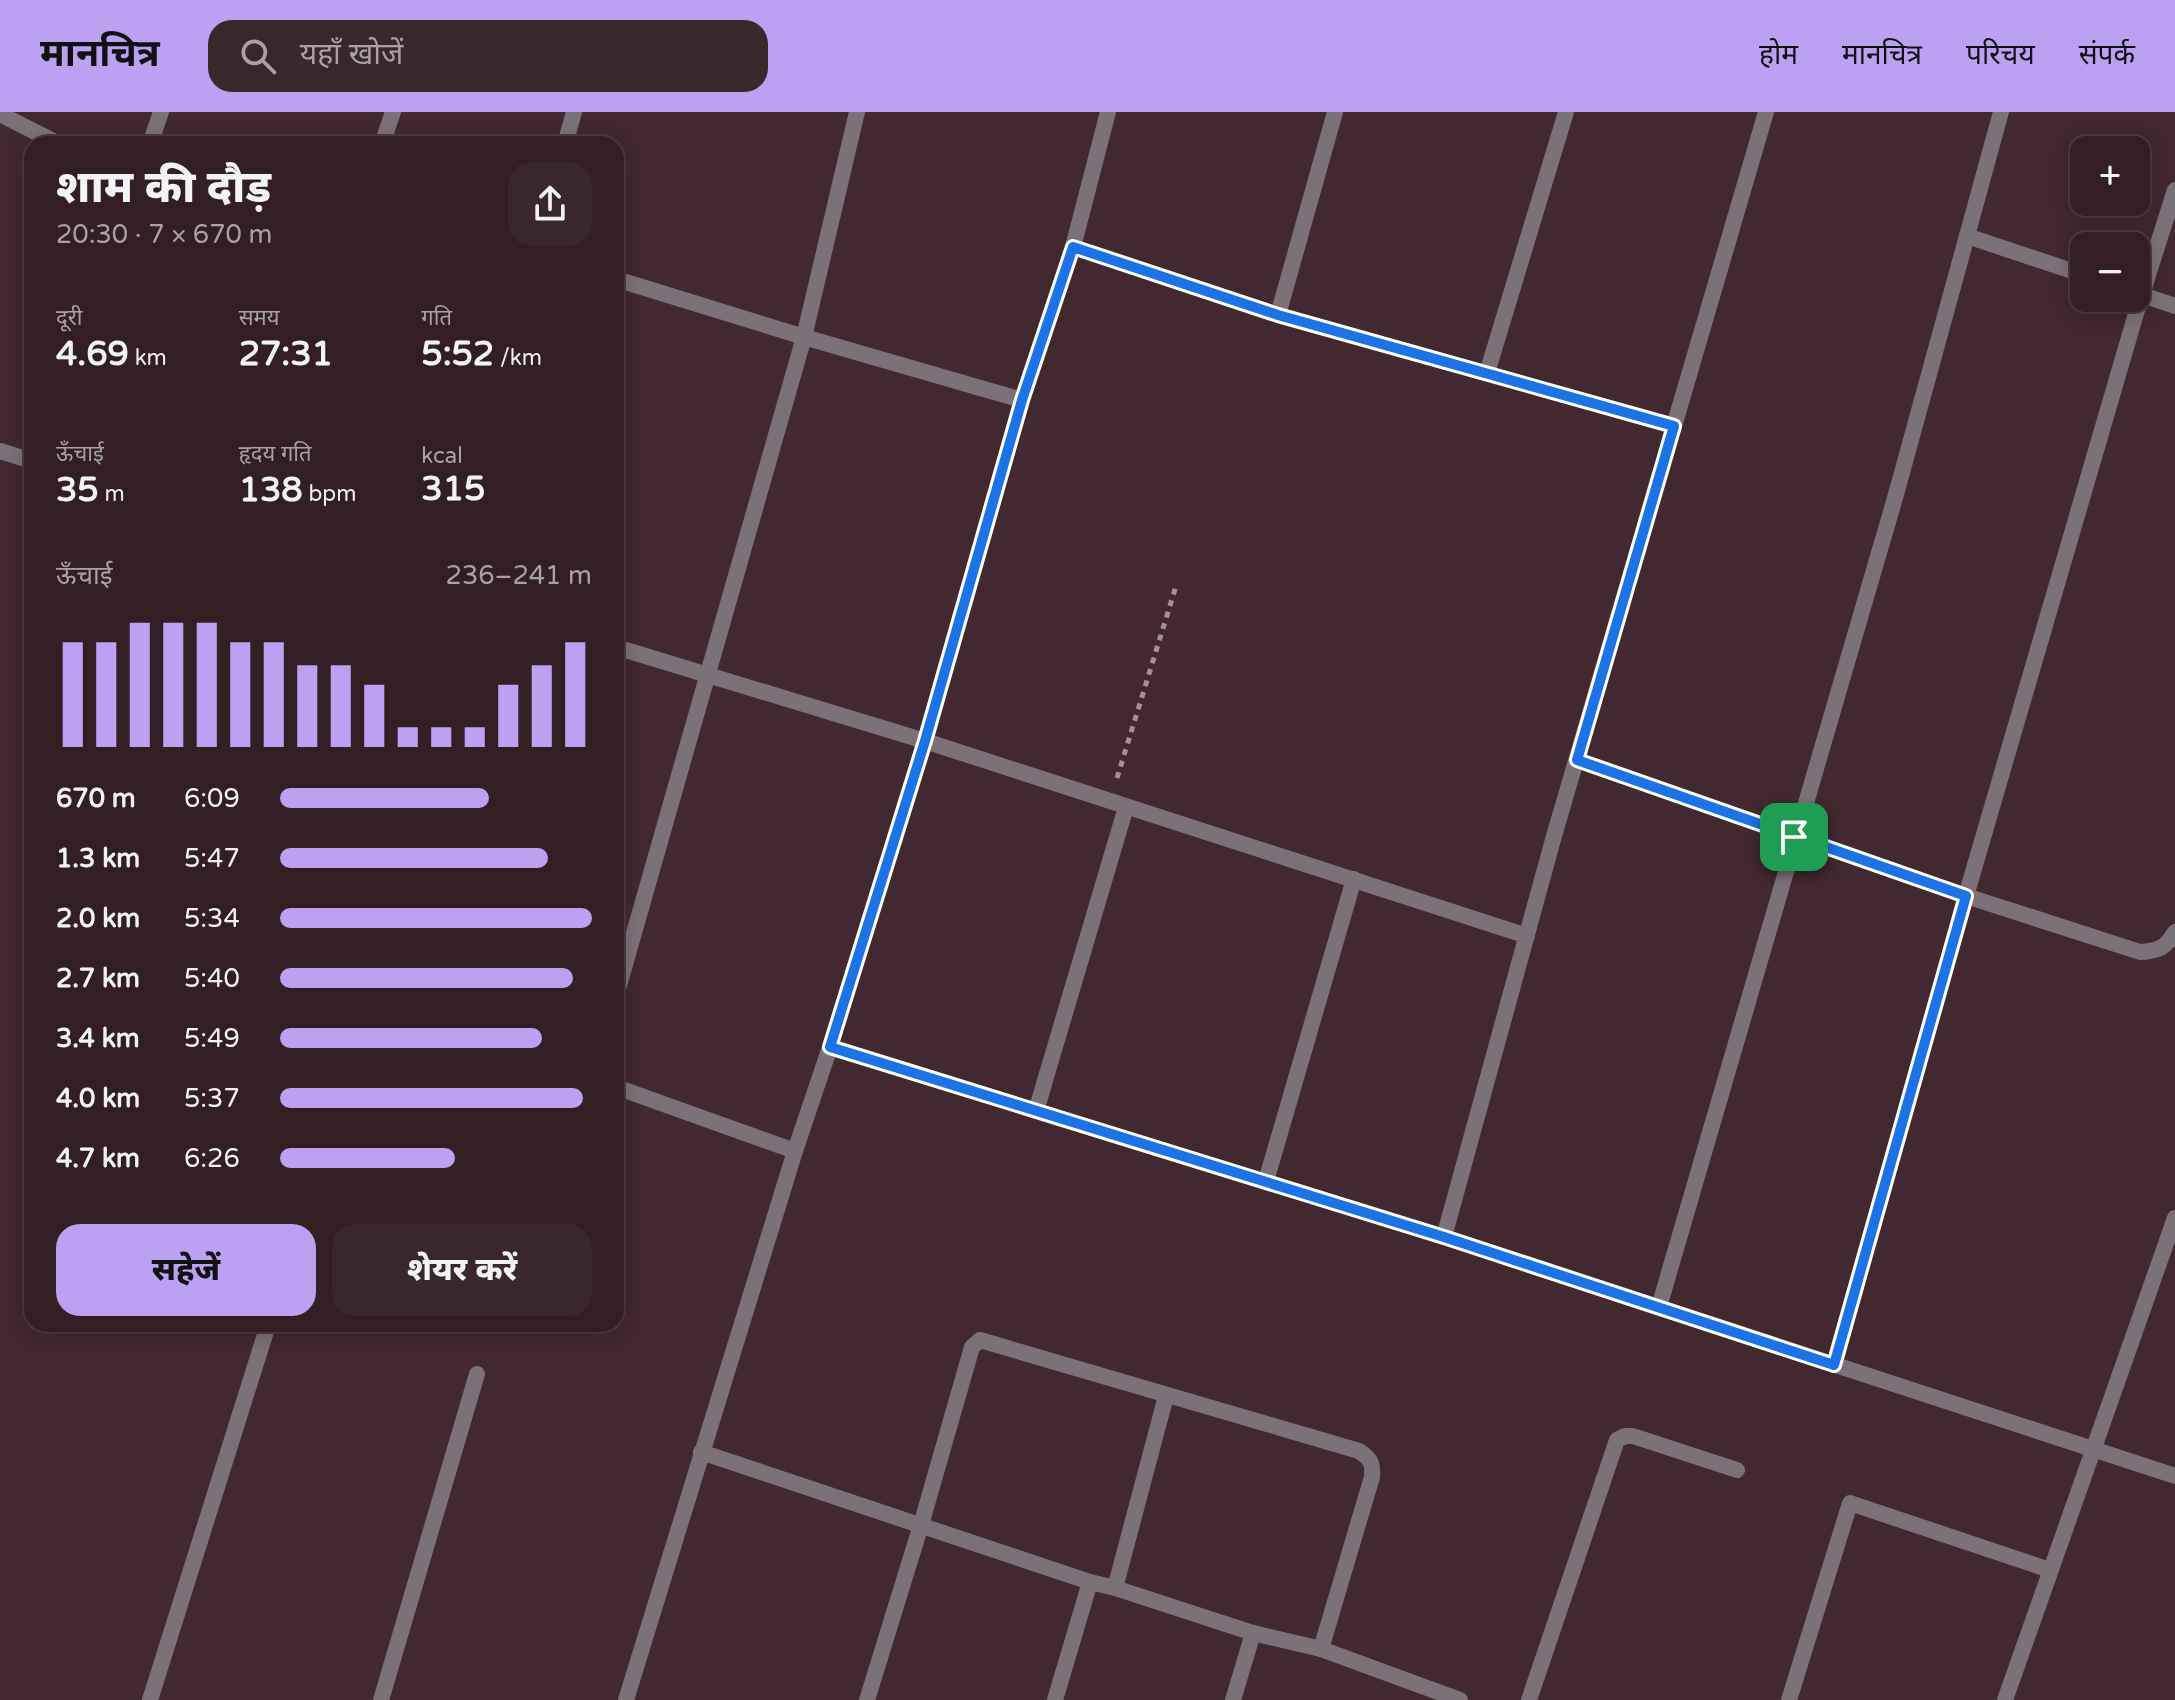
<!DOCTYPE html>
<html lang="hi">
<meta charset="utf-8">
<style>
body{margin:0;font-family:"Varela Round","Noto Sans Devanagari",sans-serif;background:#3a272b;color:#f1f3f6;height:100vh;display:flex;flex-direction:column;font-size:30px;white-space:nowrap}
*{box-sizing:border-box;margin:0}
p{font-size:26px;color:#a8a2a6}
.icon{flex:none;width:44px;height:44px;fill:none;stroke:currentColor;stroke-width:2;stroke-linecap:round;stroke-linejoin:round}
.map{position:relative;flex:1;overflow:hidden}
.sheet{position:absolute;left:24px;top:24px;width:600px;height:1196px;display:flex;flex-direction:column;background:#321e23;border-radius:24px;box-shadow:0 4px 20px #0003,0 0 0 2px #4d3c41}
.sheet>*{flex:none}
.tools{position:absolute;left:2070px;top:24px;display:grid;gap:16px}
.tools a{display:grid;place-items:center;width:80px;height:80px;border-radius:16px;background:#321e23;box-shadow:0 4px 20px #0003,0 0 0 2px #4d3c41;font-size:40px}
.pin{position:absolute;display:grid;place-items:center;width:68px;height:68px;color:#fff;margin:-34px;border-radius:16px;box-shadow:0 4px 12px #0006}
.round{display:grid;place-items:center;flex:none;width:84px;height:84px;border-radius:24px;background:#3a272b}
.head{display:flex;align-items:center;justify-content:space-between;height:136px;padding:0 32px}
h1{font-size:44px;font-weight:800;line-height:60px}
.figures{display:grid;grid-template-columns:repeat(3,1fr);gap:12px;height:136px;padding:8px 32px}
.figures div{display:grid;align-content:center}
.figures b{font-size:34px;font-weight:800}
.figures small{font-size:22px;font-weight:400}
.figures p{font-size:22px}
.chart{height:224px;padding:16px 32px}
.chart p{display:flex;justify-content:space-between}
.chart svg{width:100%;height:144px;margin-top:8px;stroke:#bca0f2;stroke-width:6}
.action{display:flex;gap:16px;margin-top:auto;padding:16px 32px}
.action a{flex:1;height:92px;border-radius:24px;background:#bca0f2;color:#111;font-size:32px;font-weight:800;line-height:92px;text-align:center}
.action a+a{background:#3a272b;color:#f1f3f6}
ul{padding:0 32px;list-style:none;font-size:26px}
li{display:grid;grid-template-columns:128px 96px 1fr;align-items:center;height:60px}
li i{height:20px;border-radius:10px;background:#bca0f2}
header{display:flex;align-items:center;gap:48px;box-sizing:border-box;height:112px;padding:0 40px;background:#bca0f2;color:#111}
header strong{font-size:38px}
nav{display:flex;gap:44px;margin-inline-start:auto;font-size:28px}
.search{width:560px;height:72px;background:#3a272b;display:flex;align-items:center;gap:20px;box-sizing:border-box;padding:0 28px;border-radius:24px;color:#a8a2a6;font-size:30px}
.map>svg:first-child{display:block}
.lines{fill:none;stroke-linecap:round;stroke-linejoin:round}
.path{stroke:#a69096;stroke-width:5;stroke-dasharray:6 6;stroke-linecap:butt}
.minor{stroke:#7d7179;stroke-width:16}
.route-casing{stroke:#fff;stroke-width:16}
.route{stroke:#1a73e8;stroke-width:10}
</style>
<header>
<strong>मानचित्र</strong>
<div class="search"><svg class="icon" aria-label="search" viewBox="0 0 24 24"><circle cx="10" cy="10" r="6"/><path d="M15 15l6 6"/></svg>यहाँ खोजें</div>
<nav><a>होम</a><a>मानचित्र</a><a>परिचय</a><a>संपर्क</a></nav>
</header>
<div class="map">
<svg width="2175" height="1588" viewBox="0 0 2175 1588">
<rect width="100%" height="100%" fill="#42282f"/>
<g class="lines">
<!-- path -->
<path class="path" d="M1117,666L1176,474"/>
<!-- minor -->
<g class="minor">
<path d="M0,2L59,32"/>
<path d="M150,32L161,0"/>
<path d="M382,32L393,0"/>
<path d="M565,32L574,0"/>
<path d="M1967,124L2084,163"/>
<path d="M1073,135L1278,203L1674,314"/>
<path d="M616,167L804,225L1022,288"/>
<path d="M2136,181L2175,194"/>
<path d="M1278,203L1335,0"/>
<path d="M1487,261L1566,0"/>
<path d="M0,339L32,349"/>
<path d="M616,535L925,629L1527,824"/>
<path d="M1577,648L1966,784L2140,840C2158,839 2166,836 2175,820"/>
<path d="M616,884L804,225L857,0"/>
<path d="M830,935L1444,1125L2175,1364"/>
<path d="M616,975L795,1039"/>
<path d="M1036,999L1126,695"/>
<path d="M1266,1069L1354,767"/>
<path d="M1444,1125L1554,724L1766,0"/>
<path d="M1659,1195L1895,386L2001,0"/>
<path d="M1834,1253L1966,784L2137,198L2175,78"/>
<path d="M701,1340L1090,1470L1115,1476L1253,1521L1321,1537L1460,1588"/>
<path d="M1115,1476L1166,1284"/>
<path d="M150,1588L268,1213"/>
<path d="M381,1588L477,1262"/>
<path d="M626,1588L795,1039L830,935L925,629L1022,288L1073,135L1108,0"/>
<path d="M867,1588L921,1413L972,1235L980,1228L1359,1339C1371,1347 1373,1351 1372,1365L1321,1537"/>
<path d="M1055,1588L1090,1470"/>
<path d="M1233,1588L1253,1521"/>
<path d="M1529,1588L1617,1328L1625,1324H1633L1737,1358"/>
<path d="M1789,1588L1850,1391L2050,1458"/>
<path d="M2005,1588L2175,1106"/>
</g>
</g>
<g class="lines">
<!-- route casing -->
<g class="route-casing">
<path id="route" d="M1073,135L1278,203L1674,314L1577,648L1966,784L1834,1253L1444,1125L830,935L925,629L1022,288Z"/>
</g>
<!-- route -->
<use href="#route" class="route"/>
</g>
</svg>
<div class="tools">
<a>+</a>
<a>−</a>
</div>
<div class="pin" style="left:1794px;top:725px;background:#1e9e55"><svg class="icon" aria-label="arrive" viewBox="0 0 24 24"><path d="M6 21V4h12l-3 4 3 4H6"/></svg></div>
<section class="sheet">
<div class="head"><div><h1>शाम की दौड़</h1><p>20:30 · 7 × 670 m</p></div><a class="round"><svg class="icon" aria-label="share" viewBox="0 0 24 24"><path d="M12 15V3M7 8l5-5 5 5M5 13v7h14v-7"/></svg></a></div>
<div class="figures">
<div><p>दूरी</p><b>4.69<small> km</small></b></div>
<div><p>समय</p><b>27:31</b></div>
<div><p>गति</p><b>5:52<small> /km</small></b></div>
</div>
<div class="figures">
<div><p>ऊँचाई</p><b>35<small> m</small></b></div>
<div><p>हृदय गति</p><b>138<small> bpm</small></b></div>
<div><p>kcal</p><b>315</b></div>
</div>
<div class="chart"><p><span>ऊँचाई</span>236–241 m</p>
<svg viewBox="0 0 160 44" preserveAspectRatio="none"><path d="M5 44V12M15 44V12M25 44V6M35 44V6M45 44V6M55 44V12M65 44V12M75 44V19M85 44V19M95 44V25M105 44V38M115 44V38M125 44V38M135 44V25M145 44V19M155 44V12"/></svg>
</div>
<ul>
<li><b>670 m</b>6:09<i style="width:67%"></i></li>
<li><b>1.3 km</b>5:47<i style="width:86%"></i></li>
<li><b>2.0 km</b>5:34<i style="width:100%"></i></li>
<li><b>2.7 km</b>5:40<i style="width:94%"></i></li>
<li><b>3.4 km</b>5:49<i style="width:84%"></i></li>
<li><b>4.0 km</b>5:37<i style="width:97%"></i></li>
<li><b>4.7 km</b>6:26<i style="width:56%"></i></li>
</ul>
<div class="action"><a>सहेजें</a><a>शेयर करें</a></div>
</section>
</div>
